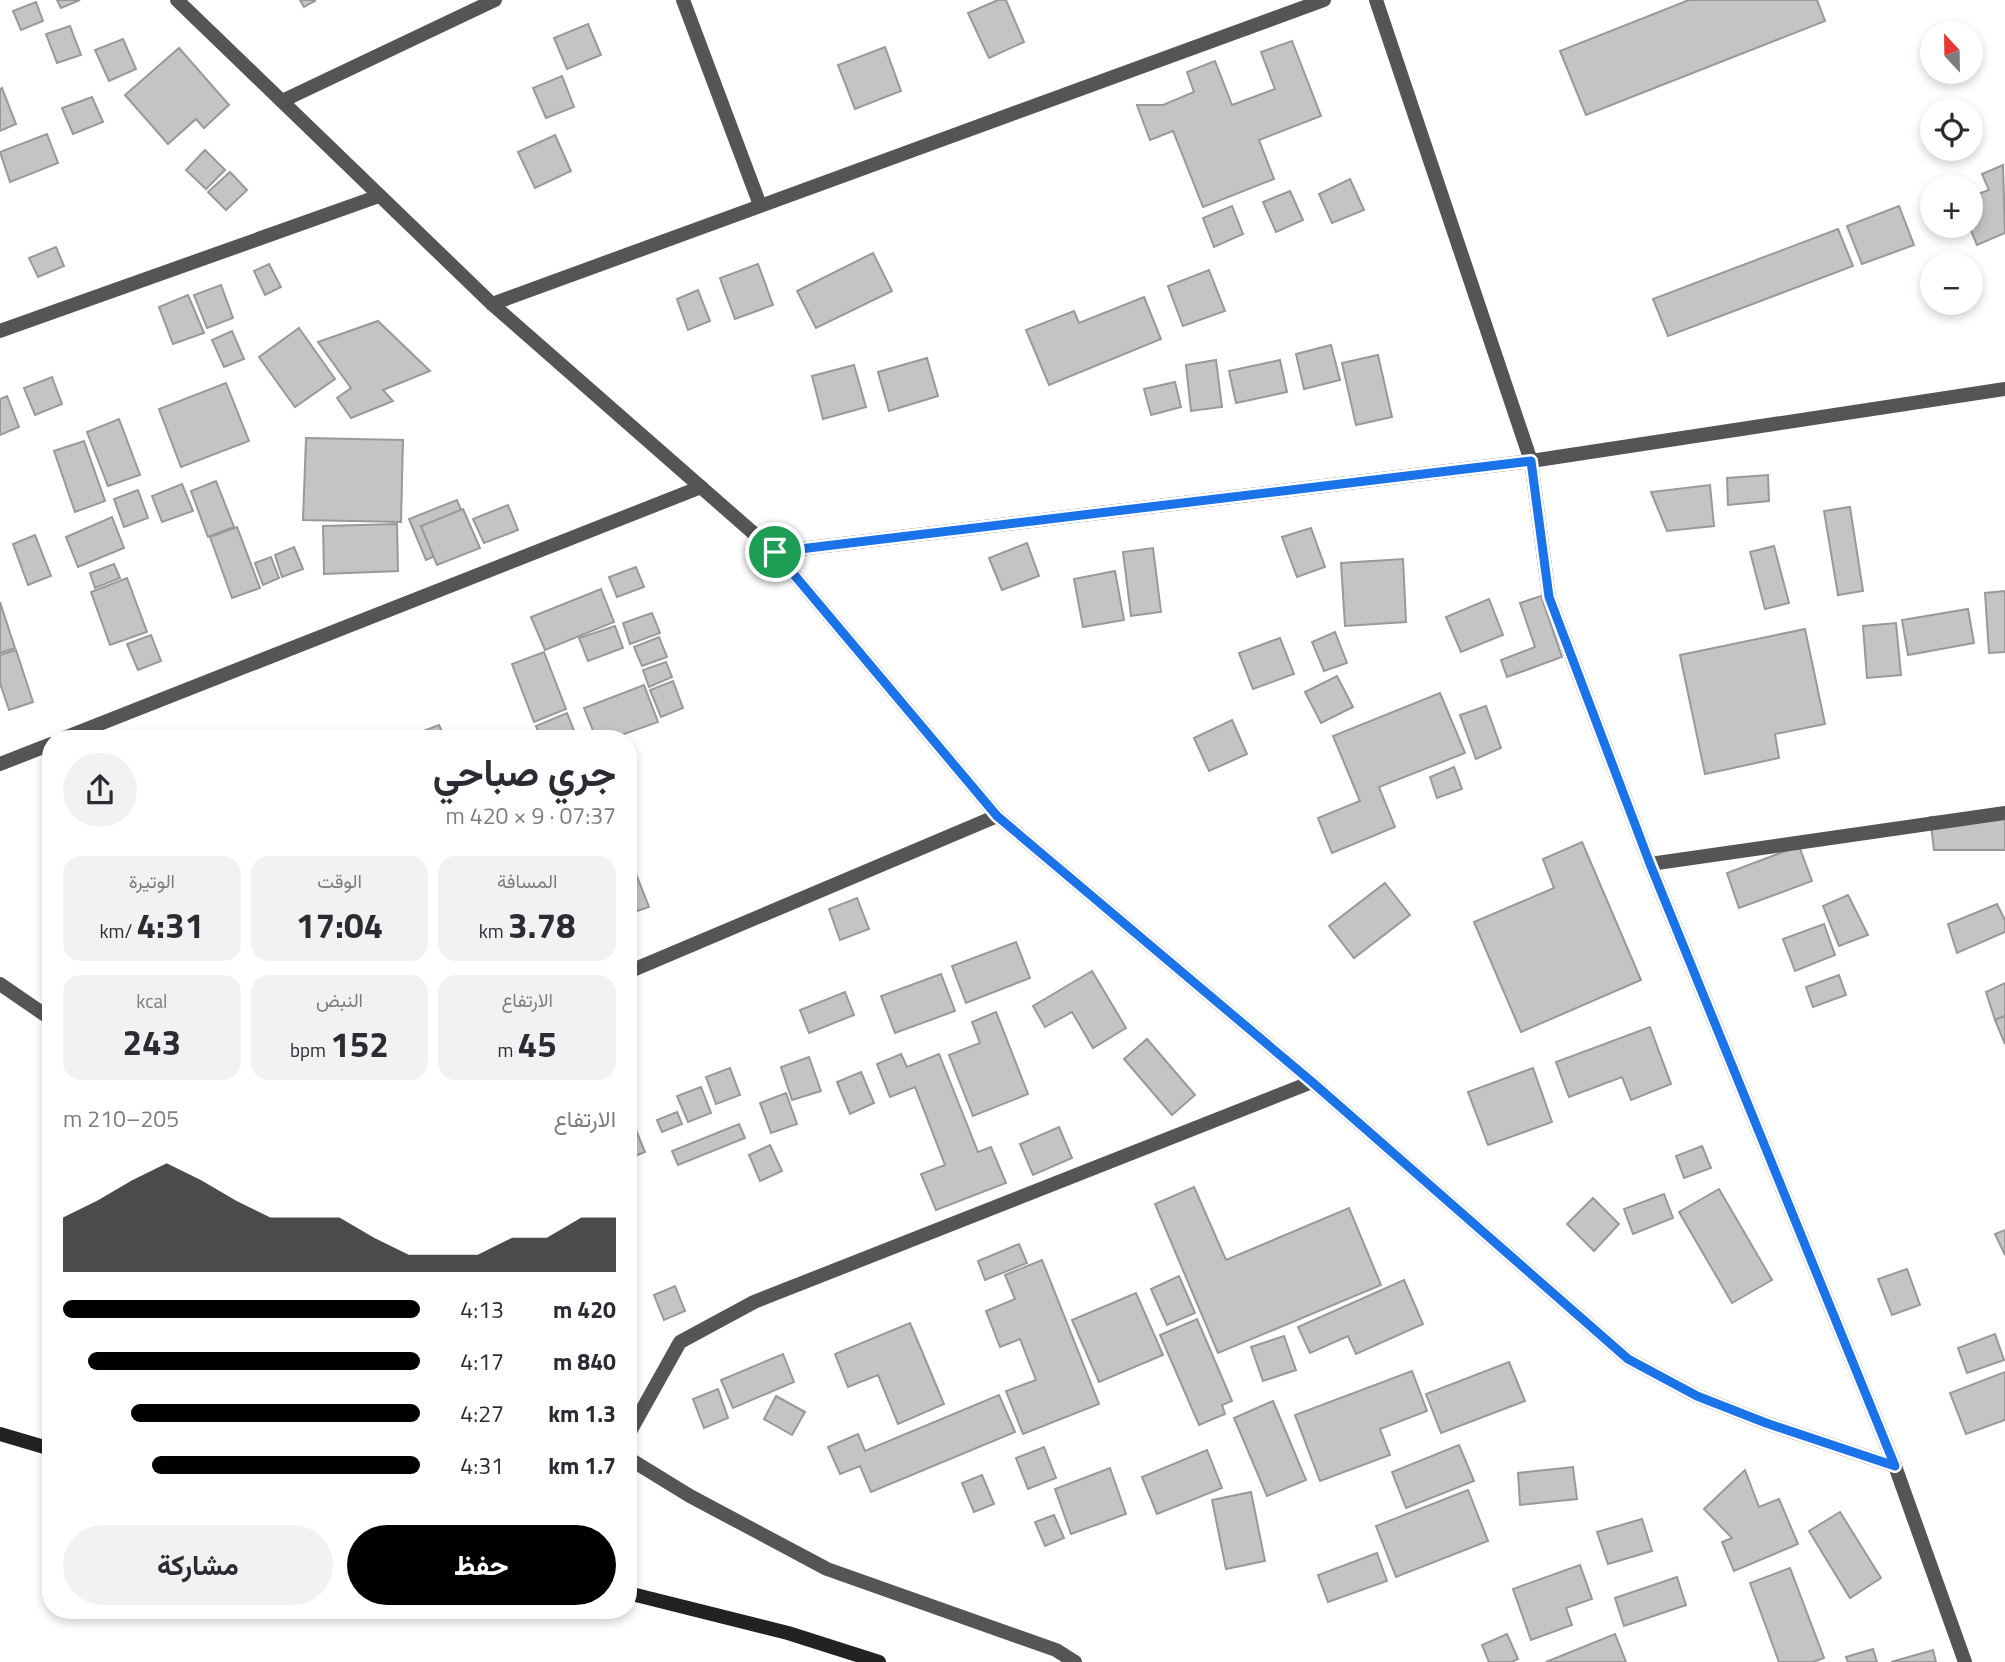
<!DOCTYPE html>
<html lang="ar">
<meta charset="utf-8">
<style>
body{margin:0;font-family:"Titillium Web",Vazirmatn,sans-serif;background:#f2f2f3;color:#2b2b33;direction:rtl;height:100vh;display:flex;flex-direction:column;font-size:26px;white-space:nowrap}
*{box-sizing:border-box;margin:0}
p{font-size:23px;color:#7c7c81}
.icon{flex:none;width:38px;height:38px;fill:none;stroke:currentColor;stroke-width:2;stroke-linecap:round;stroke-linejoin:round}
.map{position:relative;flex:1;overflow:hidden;direction:ltr}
.drawer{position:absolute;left:42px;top:730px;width:595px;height:889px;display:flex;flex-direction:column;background:#fff;border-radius:28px;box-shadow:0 4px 10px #0003;direction:rtl}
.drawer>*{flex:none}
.needle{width:46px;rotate:338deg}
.tools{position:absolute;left:1920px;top:21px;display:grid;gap:14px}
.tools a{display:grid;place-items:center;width:63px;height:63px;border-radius:50%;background:#fff;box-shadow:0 4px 10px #0003;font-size:35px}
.pin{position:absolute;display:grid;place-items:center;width:60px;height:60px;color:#fff;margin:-30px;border:4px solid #fff;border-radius:50%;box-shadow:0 2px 7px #0007}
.round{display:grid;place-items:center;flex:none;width:74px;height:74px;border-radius:37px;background:#f2f2f3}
.headline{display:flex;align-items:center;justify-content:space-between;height:119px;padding:0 21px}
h1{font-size:38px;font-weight:700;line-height:52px}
.stats{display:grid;grid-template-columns:repeat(3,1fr);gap:10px;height:119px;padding:7px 21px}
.stats div{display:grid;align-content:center;border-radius:18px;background:#f2f2f3;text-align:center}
.stats b{font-size:35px;font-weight:700}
.stats small{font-size:19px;font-weight:400}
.stats p{font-size:19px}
.chart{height:196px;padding:14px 21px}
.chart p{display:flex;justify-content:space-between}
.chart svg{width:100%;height:126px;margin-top:7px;fill:#000;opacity:.7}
.primary-button{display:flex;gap:14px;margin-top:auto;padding:14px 21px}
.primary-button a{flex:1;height:80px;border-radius:42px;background:#000;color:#fff;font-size:28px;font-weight:700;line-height:80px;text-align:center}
.primary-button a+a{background:#f2f2f3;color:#2b2b33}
ul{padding:0 21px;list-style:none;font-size:23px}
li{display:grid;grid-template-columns:112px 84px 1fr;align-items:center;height:52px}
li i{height:18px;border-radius:9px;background:#000}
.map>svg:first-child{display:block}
.building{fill:#c4c4c4;stroke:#999;stroke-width:2}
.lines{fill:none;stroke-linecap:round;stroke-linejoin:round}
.minor{stroke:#555;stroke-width:14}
.secondary{stroke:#222;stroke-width:14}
.route-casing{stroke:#fff;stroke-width:14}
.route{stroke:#1a73e8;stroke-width:9}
</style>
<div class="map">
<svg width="2005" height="1662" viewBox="0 0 2005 1662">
<rect width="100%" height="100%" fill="#fff"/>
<!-- building -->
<g class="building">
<path d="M57,0H80L61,8Z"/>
<path d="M300,0H315V1L304,7Z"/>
<path d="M998,0H1006L1024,42L989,58L968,13Z"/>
<path d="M1689,0H1817L1825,21L1586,115L1560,51Z"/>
<path d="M36,2L43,21L21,30L13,11Z"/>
<path d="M588,24L601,55L567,69L554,38Z"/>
<path d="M70,26L81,55L57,63L46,34Z"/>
<path d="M123,39L136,69L109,81L95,50Z"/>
<path d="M1292,41L1321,116L1259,140L1274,179L1203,207L1173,131L1150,140L1137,105H1163L1194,92L1187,72L1215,61L1232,105L1275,89L1261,52Z"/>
<path d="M885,47L901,91L855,109L838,65Z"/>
<path d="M179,48L229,105L204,128L196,119L168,144L125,95Z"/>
<path d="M562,76L574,107L546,118L533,88Z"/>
<path d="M2,88L16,124L0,131V89Z"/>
<path d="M92,97L103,122L73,134L62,108Z"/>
<path d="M47,134L58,163L10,182L0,152Z"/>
<path d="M555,135L571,171L535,188L518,152Z"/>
<path d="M205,150L225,170L206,189L186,170Z"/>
<path d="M2003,165L2005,233L1977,245L1969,226L1970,197L1989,190L1982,174Z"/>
<path d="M230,172L247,190L226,210L208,192Z"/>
<path d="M1350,179L1364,210L1332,223L1319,194Z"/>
<path d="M1290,191L1303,220L1276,232L1263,202Z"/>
<path d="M1232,206L1243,234L1214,247L1203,218Z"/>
<path d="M1899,206L1914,245L1862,264L1847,226Z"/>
<path d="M1838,229L1853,266L1668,336L1653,299Z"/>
<path d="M56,247L64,266L38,277L29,258Z"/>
<path d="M873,253L892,291L816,328L797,291Z"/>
<path d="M269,264L281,287L265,295L254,271Z"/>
<path d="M758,264L773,305L735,319L720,278Z"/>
<path d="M1209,270L1225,311L1183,326L1168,286Z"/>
<path d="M221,285L233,318L207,328L194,295Z"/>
<path d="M698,290L710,321L688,330L677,299Z"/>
<path d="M188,295L204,333L173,344L159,307Z"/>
<path d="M1144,297L1161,339L1049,385L1026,330L1074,311L1079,323Z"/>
<path d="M378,321L430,371L383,390L393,401L351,418L337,398L351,388L318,342Z"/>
<path d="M299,328L335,379L295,407L259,357Z"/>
<path d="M232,331L244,359L224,367L212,340Z"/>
<path d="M1331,345L1340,380L1304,389L1296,354Z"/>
<path d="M1378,355L1392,417L1356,425L1342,363Z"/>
<path d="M927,358L938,396L889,411L878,372Z"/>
<path d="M1216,360L1222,407L1191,411L1186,365Z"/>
<path d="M1280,360L1287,392L1236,403L1229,371Z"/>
<path d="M854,365L866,407L823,419L812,376Z"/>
<path d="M52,377L62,404L35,415L24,388Z"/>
<path d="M1175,382L1181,407L1151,415L1144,389Z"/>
<path d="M226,383L249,441L181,467L159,409Z"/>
<path d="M7,396L19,427L0,435V399Z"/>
<path d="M119,419L140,475L108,486L87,432Z"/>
<path d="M306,438L403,440L401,522L303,520Z"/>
<path d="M84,441L105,501L75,512L54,451Z"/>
<path d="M1768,475L1769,501L1728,505L1727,478Z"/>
<path d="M216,481L234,527L208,537L191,491Z"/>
<path d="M182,484L193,511L162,522L152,496Z"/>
<path d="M1710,485L1714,526L1667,531L1651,492Z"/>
<path d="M138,490L148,518L124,527L114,499Z"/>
<path d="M457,500L473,540L426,560L409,519Z"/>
<path d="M508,505L518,530L484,543L473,519Z"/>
<path d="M1850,507L1863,591L1838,595L1824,511Z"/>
<path d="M463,509L480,548L437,565L421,526Z"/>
<path d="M112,517L124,548L78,567L66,537Z"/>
<path d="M397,524L398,571L324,574L323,526Z"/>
<path d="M237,527L260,588L232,598L210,537Z"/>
<path d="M1311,528L1325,567L1297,577L1282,537Z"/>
<path d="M35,535L51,576L28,585L13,544Z"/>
<path d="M1027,543L1039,576L1002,590L989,558Z"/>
<path d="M1774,546L1789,603L1765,609L1750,552Z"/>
<path d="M294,547L303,569L282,577L275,555Z"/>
<path d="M1153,548L1161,612L1131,616L1123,552Z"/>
<path d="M271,557L279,578L263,585L255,563Z"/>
<path d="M1403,559L1406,622L1345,626L1341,563Z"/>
<path d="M114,564L120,578L95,588L90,573Z"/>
<path d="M636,567L644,587L617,597L609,577Z"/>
<path d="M1115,571L1124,620L1083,627L1074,579Z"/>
<path d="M127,578L147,632L110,645L91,592Z"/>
<path d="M601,589L614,622L545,650L531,617Z"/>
<path d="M2005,591V652L1989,653L1985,593Z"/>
<path d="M1541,596L1562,657L1507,677L1501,660L1535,647L1520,603Z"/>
<path d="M1489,599L1503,635L1461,652L1446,617Z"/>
<path d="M0,602L15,648L0,653Z"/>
<path d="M1968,609L1974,643L1908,655L1902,620Z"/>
<path d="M652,613L660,633L630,644L623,623Z"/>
<path d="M1896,623L1901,675L1867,678L1863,626Z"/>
<path d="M615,626L623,648L588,661L579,638Z"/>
<path d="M1805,629L1825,724L1775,734L1779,758L1705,774L1680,655Z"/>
<path d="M1335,632L1347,663L1324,671L1312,642Z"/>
<path d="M151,635L161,661L138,670L127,644Z"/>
<path d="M659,637L667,657L642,666L634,647Z"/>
<path d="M1280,638L1294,674L1253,689L1239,653Z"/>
<path d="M16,650L33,702L9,710L0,683V655Z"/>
<path d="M544,652L566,709L534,722L512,664Z"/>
<path d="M666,662L672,677L649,687L643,670Z"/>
<path d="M1337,676L1353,707L1321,723L1305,692Z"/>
<path d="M673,681L683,708L661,717L650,690Z"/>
<path d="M644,685L658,722L613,738H596L584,708Z"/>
<path d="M1440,693L1465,753L1379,787L1395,827L1332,853L1318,818L1360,801L1333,736Z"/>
<path d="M1486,706L1501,748L1476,759L1460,715Z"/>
<path d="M567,713L577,738H541L536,726Z"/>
<path d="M1232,720L1247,754L1209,771L1194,738Z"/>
<path d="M439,725L445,738H411L410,736Z"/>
<path d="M222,731L225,738H202Z"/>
<path d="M1454,767L1462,789L1437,798L1430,777Z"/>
<path d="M2005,815V850H1934L1930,817Z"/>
<path d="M1582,842L1641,980L1521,1032L1474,922L1554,888L1543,859Z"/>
<path d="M1799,846L1812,881L1739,908L1727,873Z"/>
<path d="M636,874L649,907L628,914V877Z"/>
<path d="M1385,883L1410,915L1354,958L1329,926Z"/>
<path d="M1848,895L1868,935L1839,946L1823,906Z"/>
<path d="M857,898L869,929L840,940L829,909Z"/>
<path d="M1997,904L2005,920V932L1957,953L1948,924Z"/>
<path d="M1824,924L1835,955L1795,971L1783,939Z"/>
<path d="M1016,942L1030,978L966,1003L952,966Z"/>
<path d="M1092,971L1126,1028L1093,1048L1072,1012L1045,1027L1033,1006Z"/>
<path d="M941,974L955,1011L895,1033L881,996Z"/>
<path d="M1839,975L1846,995L1813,1007L1806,987Z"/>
<path d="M2005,983V1016L1995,1020L1986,992Z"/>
<path d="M845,992L854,1015L809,1033L800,1010Z"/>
<path d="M996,1012L1028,1094L973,1116L949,1055L980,1043L972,1022Z"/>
<path d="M2005,1016V1044L1995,1020Z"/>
<path d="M1650,1027L1671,1084L1631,1100L1622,1077L1569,1097L1556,1062Z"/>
<path d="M1147,1039L1195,1095L1172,1115L1124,1059Z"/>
<path d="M901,1054L907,1067L939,1054L978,1152L991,1147L1006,1183L936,1210L921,1174L945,1165L915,1087L890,1097L877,1064Z"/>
<path d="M809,1057L821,1091L792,1100L781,1067Z"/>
<path d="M730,1068L740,1095L716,1104L706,1077Z"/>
<path d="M1533,1068L1552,1122L1488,1145L1468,1092Z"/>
<path d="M861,1072L874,1103L850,1114L837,1082Z"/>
<path d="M701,1087L711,1113L688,1122L677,1096Z"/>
<path d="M786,1093L797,1124L771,1133L760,1103Z"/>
<path d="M677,1112L682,1124L662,1132L657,1120Z"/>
<path d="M631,1118L645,1152L628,1159V1119Z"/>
<path d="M739,1124L745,1138L678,1165L672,1151Z"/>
<path d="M1059,1127L1072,1158L1033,1175L1020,1144Z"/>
<path d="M770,1145L782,1171L760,1181L749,1155Z"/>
<path d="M1702,1146L1711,1168L1684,1178L1676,1156Z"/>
<path d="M1194,1187L1226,1260L1349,1208L1381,1285L1218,1353L1155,1204Z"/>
<path d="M1719,1189L1772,1280L1732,1303L1679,1212Z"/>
<path d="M1664,1194L1673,1218L1633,1234L1624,1209Z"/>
<path d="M1593,1198L1619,1224L1594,1251L1567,1224Z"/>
<path d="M628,1223L635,1240L628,1243Z"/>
<path d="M2005,1230V1255L1995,1234Z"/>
<path d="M1019,1244L1027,1263L985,1280L978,1261Z"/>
<path d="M1042,1260L1099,1404L1023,1434L1006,1391L1036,1380L1020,1339L1000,1347L986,1311L1015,1299L1005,1275Z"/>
<path d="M1907,1269L1920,1305L1892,1315L1878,1279Z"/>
<path d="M1179,1276L1195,1313L1167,1325L1151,1289Z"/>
<path d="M1404,1280L1423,1324L1356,1354L1348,1336L1310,1353L1298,1327Z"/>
<path d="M675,1286L685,1311L664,1320L654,1295Z"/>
<path d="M1136,1293L1163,1355L1099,1382L1072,1320Z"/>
<path d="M1197,1319L1232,1401L1222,1405L1225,1414L1199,1425L1160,1335Z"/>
<path d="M910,1323L944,1404L898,1424L878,1375L848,1387L835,1354Z"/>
<path d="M1995,1334L2004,1360L1967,1373L1958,1348Z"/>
<path d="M1284,1336L1296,1370L1263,1381L1251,1347Z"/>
<path d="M783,1354L794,1382L733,1408L721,1380Z"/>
<path d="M1509,1362L1525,1401L1441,1433L1426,1394Z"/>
<path d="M1412,1371L1427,1411L1380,1429L1390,1455L1320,1481L1295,1415Z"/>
<path d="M2005,1372V1420L1966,1434L1950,1393Z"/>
<path d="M718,1389L728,1418L704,1428L693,1399Z"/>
<path d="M999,1395L1015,1432L871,1492L860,1466L840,1474L828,1447L858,1434L865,1451Z"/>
<path d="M776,1396L805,1412L792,1435L764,1419Z"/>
<path d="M1273,1401L1306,1480L1267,1496L1234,1418Z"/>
<path d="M1459,1445L1474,1481L1406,1508L1392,1472Z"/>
<path d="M1044,1447L1056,1478L1028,1489L1016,1458Z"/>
<path d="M1207,1450L1222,1488L1157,1514L1142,1477Z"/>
<path d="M1573,1467L1577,1499L1520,1505L1518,1473Z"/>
<path d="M1110,1468L1126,1514L1071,1534L1055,1489Z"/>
<path d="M1745,1470L1759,1507L1779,1499L1798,1544L1734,1571L1722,1542L1732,1538L1704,1509Z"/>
<path d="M982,1475L994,1504L974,1512L962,1483Z"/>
<path d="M1468,1490L1488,1541L1396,1577L1376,1526Z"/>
<path d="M1251,1492L1265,1561L1226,1569L1212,1500Z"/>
<path d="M1840,1512L1881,1578L1850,1598L1809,1531Z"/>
<path d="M1054,1515L1064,1538L1045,1546L1035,1522Z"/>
<path d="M1642,1519L1652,1551L1608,1564L1597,1532Z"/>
<path d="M1377,1553L1387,1581L1328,1602L1318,1575Z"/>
<path d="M1580,1565L1592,1599L1566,1608L1572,1625L1531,1640L1513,1589Z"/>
<path d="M1790,1568L1824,1658L1813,1662H1779L1750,1583Z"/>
<path d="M1677,1577L1686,1605L1624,1626L1615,1598Z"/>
<path d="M1507,1634L1518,1659L1511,1662H1489L1482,1645Z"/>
<path d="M1615,1634L1626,1662H1546Z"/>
<path d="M1873,1649L1877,1662H1848L1846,1657Z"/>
<path d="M1933,1650L1936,1662H1891Z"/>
</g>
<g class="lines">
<!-- minor -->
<g class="minor">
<path d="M177,0L492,304L775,552L997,816L1312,1082L1628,1359L1697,1396L1766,1423L1895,1466"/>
<path d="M683,0L760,205"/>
<path d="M1376,0L1531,461L1549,597L1650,864L1895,1466L1965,1662"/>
<path d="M282,101L495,0"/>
<path d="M492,304L1324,0"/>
<path d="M0,331L379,196"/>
<path d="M775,552L1531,461L2005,389"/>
<path d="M64,738L701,487"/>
<path d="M0,764L51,744"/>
<path d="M1650,864L2005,813"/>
<path d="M628,972L997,816"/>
<path d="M0,984L51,1019"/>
<path d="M628,1435L680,1342L754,1302L1312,1082"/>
<path d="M628,1458L690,1496L827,1569L1056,1650L1075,1662"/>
</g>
<!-- secondary -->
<g class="secondary">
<path d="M0,1434L51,1449"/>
<path d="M628,1593L788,1633L879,1662"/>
</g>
</g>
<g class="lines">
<!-- route casing -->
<g class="route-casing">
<path id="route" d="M1531,461L1549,597L1650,864L1895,1466L1766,1423L1697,1396L1628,1359L1312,1082L997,816L775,552Z"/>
</g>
<!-- route -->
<use href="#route" class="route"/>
</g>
</svg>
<div class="tools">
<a><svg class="needle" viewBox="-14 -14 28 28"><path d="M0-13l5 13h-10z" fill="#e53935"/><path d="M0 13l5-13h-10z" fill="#7c7c81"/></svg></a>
<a><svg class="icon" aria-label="locate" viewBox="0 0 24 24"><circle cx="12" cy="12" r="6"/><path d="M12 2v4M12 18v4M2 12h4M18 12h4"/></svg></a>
<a>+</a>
<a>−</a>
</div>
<div class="pin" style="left:775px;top:552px;background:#1e9e55"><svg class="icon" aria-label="arrive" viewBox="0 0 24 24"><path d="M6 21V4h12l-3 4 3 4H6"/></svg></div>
<section class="drawer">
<div class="headline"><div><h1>جري صباحي</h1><p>07:37 · 9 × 420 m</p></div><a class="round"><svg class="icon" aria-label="share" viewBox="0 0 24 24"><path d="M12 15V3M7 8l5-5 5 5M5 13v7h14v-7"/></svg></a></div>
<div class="stats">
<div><p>المسافة</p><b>3.78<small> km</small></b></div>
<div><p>الوقت</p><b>17:04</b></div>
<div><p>الوتيرة</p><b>4:31<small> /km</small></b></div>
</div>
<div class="stats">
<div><p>الارتفاع</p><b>45<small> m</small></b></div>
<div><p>النبض</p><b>152<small> bpm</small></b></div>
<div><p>kcal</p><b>243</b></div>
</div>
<div class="chart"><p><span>الارتفاع</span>205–210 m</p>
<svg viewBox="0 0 160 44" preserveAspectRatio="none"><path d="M0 44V25L10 19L20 12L30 6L40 12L50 19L60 25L70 25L80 25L90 32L100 38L110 38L120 38L130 32L140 32L150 25L160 25V44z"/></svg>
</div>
<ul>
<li><b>420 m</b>4:13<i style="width:100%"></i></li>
<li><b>840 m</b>4:17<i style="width:93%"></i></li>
<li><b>1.3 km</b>4:27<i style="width:81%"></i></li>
<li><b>1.7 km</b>4:31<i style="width:75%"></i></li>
</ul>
<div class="primary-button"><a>حفظ</a><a>مشاركة</a></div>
</section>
</div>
